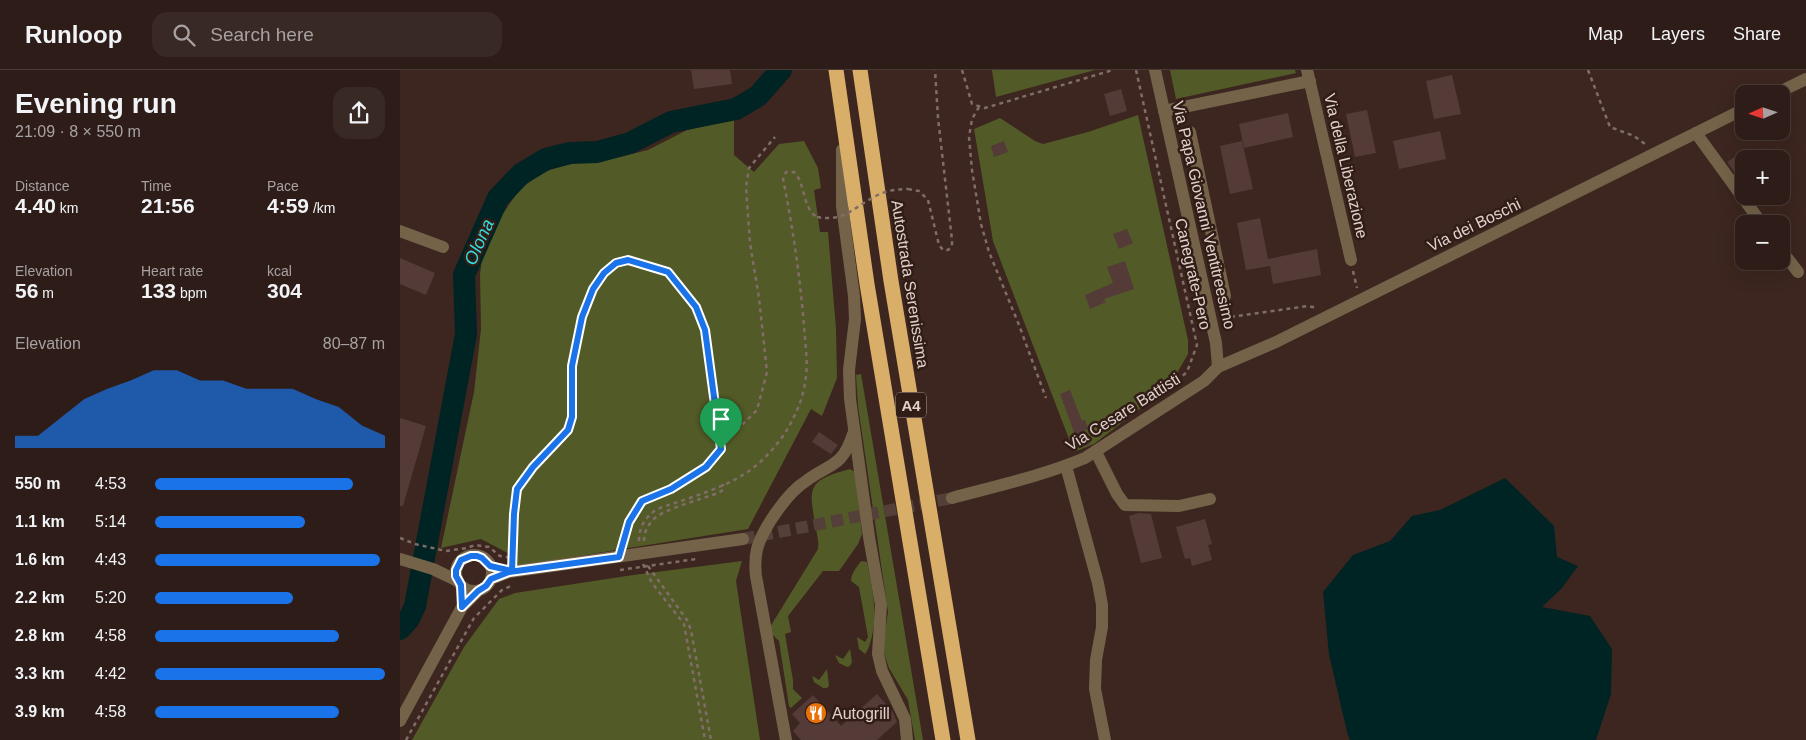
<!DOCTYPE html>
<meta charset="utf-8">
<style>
body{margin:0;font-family:Arial,sans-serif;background:#392924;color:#f1f3f6;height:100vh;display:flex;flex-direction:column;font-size:19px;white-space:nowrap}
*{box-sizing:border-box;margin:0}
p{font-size:16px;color:#a7a1a1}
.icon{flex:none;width:28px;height:28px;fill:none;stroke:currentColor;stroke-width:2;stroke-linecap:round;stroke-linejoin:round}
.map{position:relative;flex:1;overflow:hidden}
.side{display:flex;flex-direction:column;background:#2d1c17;width:400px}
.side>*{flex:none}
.needle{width:32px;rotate:267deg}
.buttons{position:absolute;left:1335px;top:15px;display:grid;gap:10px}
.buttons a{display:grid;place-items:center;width:55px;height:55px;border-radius:10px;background:#2d1c17;box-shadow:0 5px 20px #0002,0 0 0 1px #483a36;font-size:25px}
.pin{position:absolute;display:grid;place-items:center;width:42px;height:42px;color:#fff;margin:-51px -21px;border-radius:50% 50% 50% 0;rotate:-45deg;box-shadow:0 0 5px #0007}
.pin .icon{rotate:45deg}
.round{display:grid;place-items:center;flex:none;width:52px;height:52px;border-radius:15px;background:#392924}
.headline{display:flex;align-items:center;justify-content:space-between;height:85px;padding:0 15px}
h1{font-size:28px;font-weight:800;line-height:38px}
.figures{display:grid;grid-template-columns:repeat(3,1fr);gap:8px;height:85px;padding:5px 15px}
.figures div{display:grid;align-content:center}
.figures b{font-size:21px;font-weight:800}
.figures small{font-size:14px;font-weight:400}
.figures p{font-size:14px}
.chart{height:140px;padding:10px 15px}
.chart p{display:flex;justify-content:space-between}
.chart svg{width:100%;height:90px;margin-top:5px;fill:#1a73e8;opacity:.7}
ul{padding:0 15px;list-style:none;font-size:16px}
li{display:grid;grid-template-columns:80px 60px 1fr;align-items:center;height:38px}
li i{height:12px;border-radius:6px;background:#1a73e8}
header{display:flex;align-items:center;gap:30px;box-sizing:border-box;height:70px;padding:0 25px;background:#2d1c17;border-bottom:1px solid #483a36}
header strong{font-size:24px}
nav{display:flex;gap:28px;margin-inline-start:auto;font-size:18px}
.search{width:350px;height:45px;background:#392924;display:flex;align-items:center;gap:12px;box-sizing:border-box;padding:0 18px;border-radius:15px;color:#a7a1a1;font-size:19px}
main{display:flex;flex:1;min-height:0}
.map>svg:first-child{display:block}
.green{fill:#525a27}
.water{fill:#002323}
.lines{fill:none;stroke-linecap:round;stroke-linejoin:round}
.river{stroke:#002323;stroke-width:22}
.building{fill:#543b38}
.minor-tunnel{stroke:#554039;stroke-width:12;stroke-dasharray:12 6;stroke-linecap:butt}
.path{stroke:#816d67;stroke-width:2.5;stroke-dasharray:4 4;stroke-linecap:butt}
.minor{stroke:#746349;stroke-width:12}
.highway{stroke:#d9ae69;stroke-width:15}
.path-bridge{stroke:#816d67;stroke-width:2.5;stroke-dasharray:4 4;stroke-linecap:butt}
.route-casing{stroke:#fff;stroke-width:10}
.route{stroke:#1a73e8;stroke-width:6}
.labels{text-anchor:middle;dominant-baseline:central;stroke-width:5;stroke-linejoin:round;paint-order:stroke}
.shield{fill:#311d15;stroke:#ac9b95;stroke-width:1}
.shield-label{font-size:15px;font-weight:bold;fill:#e0d1cc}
.street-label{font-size:16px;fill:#e0d1cc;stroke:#311d15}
.poi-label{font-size:16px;fill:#e0d1cc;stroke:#311d15;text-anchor:start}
.water-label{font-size:18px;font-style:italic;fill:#33dcdf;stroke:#311d15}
</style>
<header>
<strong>Runloop</strong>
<div class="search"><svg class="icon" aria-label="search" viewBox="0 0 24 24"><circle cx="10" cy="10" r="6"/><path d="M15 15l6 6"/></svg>Search here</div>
<nav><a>Map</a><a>Layers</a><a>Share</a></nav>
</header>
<main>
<section class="side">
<div class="headline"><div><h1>Evening run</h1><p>21:09 · 8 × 550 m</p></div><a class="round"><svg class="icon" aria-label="share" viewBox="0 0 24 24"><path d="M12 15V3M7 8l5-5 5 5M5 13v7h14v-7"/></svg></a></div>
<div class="figures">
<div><p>Distance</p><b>4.40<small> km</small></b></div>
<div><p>Time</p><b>21:56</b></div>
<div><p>Pace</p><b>4:59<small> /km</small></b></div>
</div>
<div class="figures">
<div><p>Elevation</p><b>56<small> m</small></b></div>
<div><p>Heart rate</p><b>133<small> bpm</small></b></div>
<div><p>kcal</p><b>304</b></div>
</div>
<div class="chart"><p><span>Elevation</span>80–87 m</p>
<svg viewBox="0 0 160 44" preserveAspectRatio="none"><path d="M0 44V38L10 38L20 29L30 20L40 15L50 11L60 6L70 6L80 11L90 11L100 15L110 15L120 15L130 20L140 24L150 33L160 38V44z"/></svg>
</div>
<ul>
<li><b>550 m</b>4:53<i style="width:86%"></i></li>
<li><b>1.1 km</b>5:14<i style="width:65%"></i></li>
<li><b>1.6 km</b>4:43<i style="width:98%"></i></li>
<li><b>2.2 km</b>5:20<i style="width:60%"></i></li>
<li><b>2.8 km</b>4:58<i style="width:80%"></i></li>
<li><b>3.3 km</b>4:42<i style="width:100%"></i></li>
<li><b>3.9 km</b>4:58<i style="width:80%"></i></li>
</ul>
</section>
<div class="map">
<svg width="1406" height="670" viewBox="0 0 1406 670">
<rect width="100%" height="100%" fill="#3c261f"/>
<!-- green -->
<g class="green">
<path d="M592,0H695L596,27Z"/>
<path d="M770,0H895L896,3L776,29Z"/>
<path d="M738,45L788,270V284L777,303L741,338L694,374L674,382L593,171L574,59L600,48L635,71L643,74L688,62Z"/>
<path d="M334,48V85L354,102L379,74L404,71L418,98L421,118L414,120L420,162H428L436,259L437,308L422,346L411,339L348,459L116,496L117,488L81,469L41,478L74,322L81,259L80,204L83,183L102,145L120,119L143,102L174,93L211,89L248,80L287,60Z"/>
<path d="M461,304L523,670H515L508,630L489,598L484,583L483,573L488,542L458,336L456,305Z"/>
<path d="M450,399L455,402L462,464L458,474L439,501H423L388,546L391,562L385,564L393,610V619L402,628L391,638L389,636L379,571L372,564L370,557L418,479C419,472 417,465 416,459C409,418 405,411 450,399Z"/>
<path d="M342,491L336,511L360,670H12L64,577L99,529L115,523L233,505Z"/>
<path d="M461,491L467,492C472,518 478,541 472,566C470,573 469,579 465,584L459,579L457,567L465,572L468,567L459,517L451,511C451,503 457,497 461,491Z"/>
<path d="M450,579L452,592L450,596L447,597L439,593L435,585L443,589Z"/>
<path d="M427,599L429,616L427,618H423L414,612L412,606L419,610Z"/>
</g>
<!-- water -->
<path class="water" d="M1105,408L1154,456L1157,487L1178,496L1162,518L1142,537L1190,546L1212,579L1211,624L1196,670H950L947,662L929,584L923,522L953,485L990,471L1012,446L1040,440Z"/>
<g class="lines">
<!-- river -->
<path class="river" d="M0,559L9,549L15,536L66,264L64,205L98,128L121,104L146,89L170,83L197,82L230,73L271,52L336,39L358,26L381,0"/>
</g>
<!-- building -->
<g class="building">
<path d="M291,0H330L332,14L294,19Z"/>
<path d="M1052,5L1061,44L1034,49L1026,11Z"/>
<path d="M721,19L727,41L710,46L704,24Z"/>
<path d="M967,40L976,83L955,87L946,44Z"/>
<path d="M888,43L893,67L844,78L839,54Z"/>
<path d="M1040,61L1046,89L999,99L993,71Z"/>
<path d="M604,71L608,82L594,87L591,76Z"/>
<path d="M842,71L853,119L830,124L820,76Z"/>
<path d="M1344,81V115L1327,92Z"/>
<path d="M860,148L868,189L917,179L921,205L873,214L870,196L846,200L837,153Z"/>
<path d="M727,159L733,173L719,179L713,164Z"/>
<path d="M0,188L35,203L26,225L0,214Z"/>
<path d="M725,191L734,219L704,229L706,232L690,239L685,225L713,213L707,197Z"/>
<path d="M670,320L682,351L685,350L688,359L685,360L690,374L680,378L660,324Z"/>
<path d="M0,348L26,356L3,436H0Z"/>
<path d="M419,362L438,375L431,384L412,372Z"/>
<path d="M739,443L751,444L762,488L741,493L729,446Z"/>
<path d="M805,449L812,474L808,475L812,490L792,496L790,488L785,489L776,457Z"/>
<path d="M477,624L492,641L497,652L477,670H401L393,661L400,653L392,644L413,625L441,656Z"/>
</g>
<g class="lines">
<!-- minor-tunnel -->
<path class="minor-tunnel" d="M343,469L552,428"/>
<!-- path -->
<g class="path">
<path d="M562,0L572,34L585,38L713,0"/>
<path d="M736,0L797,275L787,302L769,318"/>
<path d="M1188,0L1210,57L1234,66L1245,74"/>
<path d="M1357,24L1363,21"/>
<path d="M579,37L572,49L569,67L572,100L581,154L589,182L619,255L646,328"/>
<path d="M508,119L519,121L528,130L539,175L543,180H548L552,176V170L538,48L535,0"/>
<path d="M953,201L957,218"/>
<path d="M823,248L908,236L917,238"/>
<path d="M0,468L15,474L46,481L67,478L75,475L89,477L100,486L112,488"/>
<path d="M239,471C239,456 245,448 257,439C283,430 311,422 336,409C372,390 402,347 406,306C408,290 405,272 404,256C400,207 393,158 383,109L386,102H394C406,114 402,138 417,147"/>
<path d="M244,471C244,463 247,456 253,450C263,439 302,429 318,423L323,420V414"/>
<path d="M223,474L229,452L242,431L271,419L306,397L333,364L357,340L367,302L359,228L350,173L346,117L349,98L375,67"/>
<path d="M112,487L117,419L133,397L168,360L172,347V296L182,247L193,219L203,203L216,193L228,190L268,202L296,237L305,260L321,379"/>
<path d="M243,494L252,513L284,554L305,670"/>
<path d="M248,496L287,550L291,560L311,670"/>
<path d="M220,500L296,489"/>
<path d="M6,670L74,548L102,520L113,515"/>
</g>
<!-- minor -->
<g class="minor">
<path d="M755,0L816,273L818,297"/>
<path d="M907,0L951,190"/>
<path d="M1375,24L1406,9"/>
<path d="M764,41L910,11"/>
<path d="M790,62L825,226"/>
<path d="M1296,63L1362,154"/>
<path d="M442,80V136L454,226L455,249L449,300L450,329L469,467L481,535L478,584L482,601L505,649L507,670"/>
<path d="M0,161L43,177"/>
<path d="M1381,180L1398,202"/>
<path d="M696,382L717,424L725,435L779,436L810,429"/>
<path d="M666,396L698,513L702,535V557L696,590L695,619L705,670"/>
<path d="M552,428C596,416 642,406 685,388L804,311L818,297L876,272L1344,39"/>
<circle cx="74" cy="503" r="18"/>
<path d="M0,489L33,499L58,511"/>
<path d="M91,509L109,502L343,469"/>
<path d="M0,651L62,537L78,521"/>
<path d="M386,670L356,506C355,497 355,488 357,479C363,458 387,423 406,411C430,393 442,398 453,364"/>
</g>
<!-- highway -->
<g class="highway">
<path d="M436,0L467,214L543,670"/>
<path d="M460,0L491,211L568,670"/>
</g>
<!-- path-bridge -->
<path class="path-bridge" d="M417,147C444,152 453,138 474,127C484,121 496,119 508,119"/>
</g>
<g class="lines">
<!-- route casing -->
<g class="route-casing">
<path id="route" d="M321,379L305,260L296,237L268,202L228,190L216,193L204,203L193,219L182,247L172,296V347L168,360L133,397L117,419L114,444L112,501L90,496L82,488L77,486H71L61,490L56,500V506L61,515L62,537L78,521L86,516L91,509L109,502L219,487L229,452L242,431L271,419L306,397L321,379"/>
</g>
<!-- route -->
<use href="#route" class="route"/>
</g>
<!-- icons -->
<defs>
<g id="restaurant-disc" transform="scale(1.125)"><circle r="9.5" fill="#e8710a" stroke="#311d15"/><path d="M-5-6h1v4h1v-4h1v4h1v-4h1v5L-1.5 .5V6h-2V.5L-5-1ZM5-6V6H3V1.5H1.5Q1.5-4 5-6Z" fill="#fff"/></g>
</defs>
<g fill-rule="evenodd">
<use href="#restaurant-disc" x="416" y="643"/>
</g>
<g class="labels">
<!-- shield labels -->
<rect class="shield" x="496" y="322.5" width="30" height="25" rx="4"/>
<g class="shield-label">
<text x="511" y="335">A4</text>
</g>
<!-- street labels -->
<g class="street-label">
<text transform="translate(946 96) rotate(77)">Via della Liberazione</text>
<text transform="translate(804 145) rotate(77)">Via Papa Giovanni Ventitreesimo</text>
<text transform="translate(1074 155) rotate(-26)">Via dei Boschi</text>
<text transform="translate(793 204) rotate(77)">Canegrate-Pero</text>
<text transform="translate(510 214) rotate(81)">Autostrada Serenissima</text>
<text transform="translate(723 342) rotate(-32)">Via Cesare Battisti</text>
</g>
<!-- poi labels -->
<g class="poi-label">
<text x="432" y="643">Autogrill</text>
</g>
<!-- water labels -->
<g class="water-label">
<text transform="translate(79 172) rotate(-66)">Olona</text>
</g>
</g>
</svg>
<div class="buttons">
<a><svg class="needle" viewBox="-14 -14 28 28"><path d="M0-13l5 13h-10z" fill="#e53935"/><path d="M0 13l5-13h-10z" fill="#a7a1a1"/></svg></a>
<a>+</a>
<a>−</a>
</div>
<div class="pin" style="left:321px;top:379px;background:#1e9e55"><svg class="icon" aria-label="arrive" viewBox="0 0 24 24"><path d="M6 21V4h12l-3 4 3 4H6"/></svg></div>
</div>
</main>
